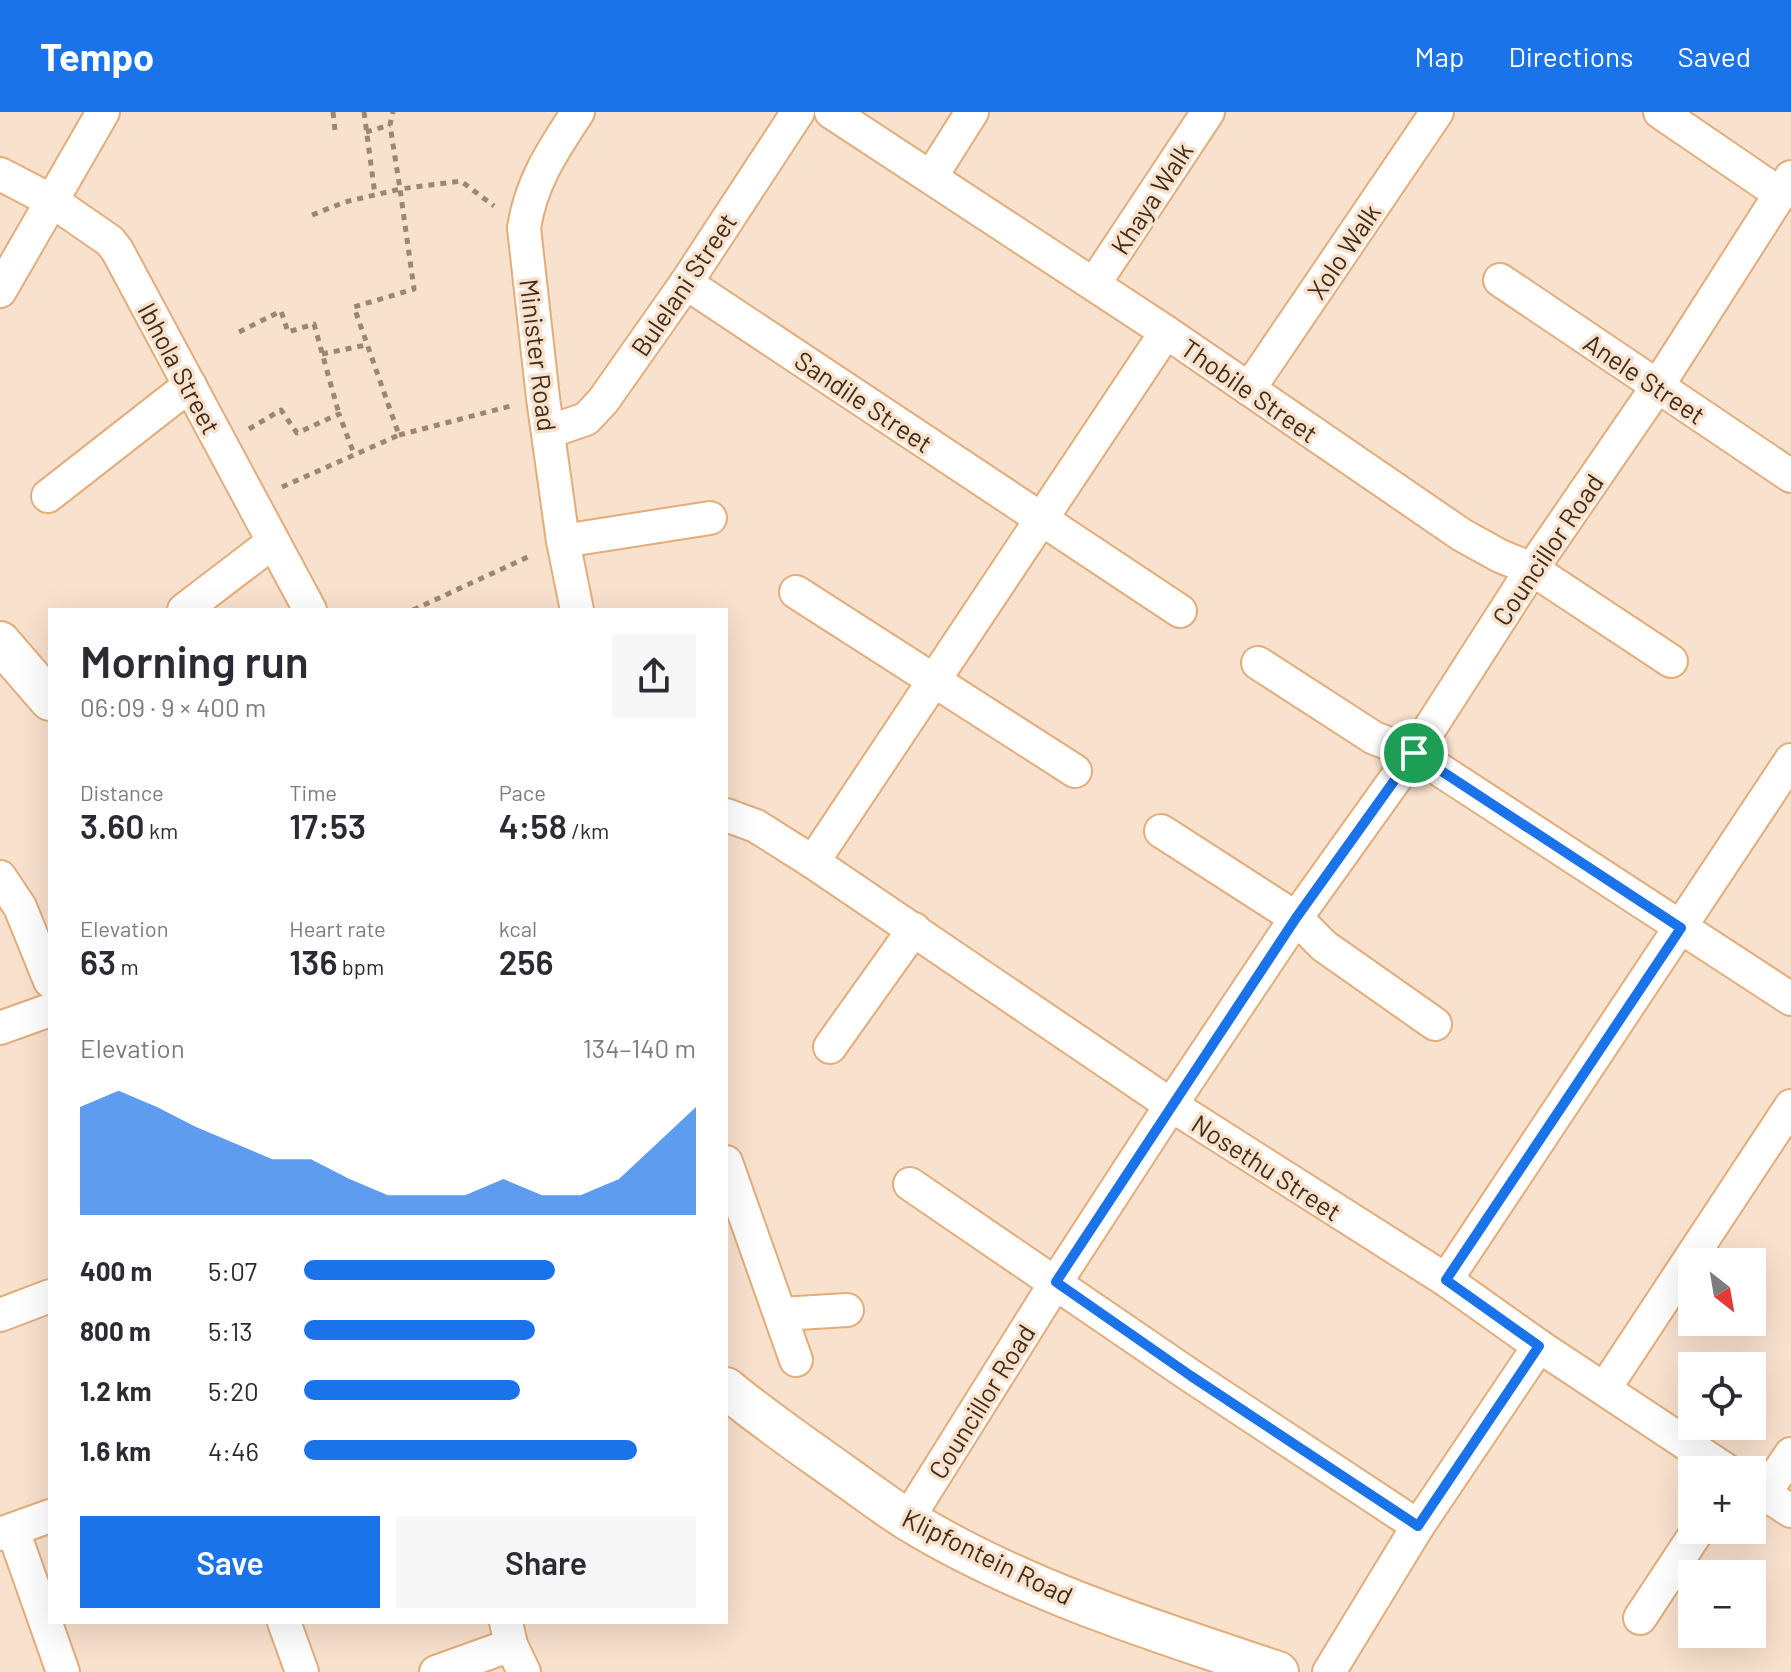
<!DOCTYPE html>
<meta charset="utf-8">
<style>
body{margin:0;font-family:Barlow,sans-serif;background:#f7f7f7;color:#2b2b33;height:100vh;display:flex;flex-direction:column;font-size:30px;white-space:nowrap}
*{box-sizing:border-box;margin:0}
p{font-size:26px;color:#7c7c81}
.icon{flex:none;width:44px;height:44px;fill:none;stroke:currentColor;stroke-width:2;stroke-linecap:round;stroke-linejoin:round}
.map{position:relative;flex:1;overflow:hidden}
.sheet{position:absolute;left:48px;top:496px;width:680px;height:1016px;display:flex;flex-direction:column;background:#fff;border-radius:0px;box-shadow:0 8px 32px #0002}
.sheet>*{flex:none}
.needle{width:52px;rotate:149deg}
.controls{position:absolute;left:1678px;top:1136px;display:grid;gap:16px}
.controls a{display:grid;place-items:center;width:88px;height:88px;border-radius:0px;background:#fff;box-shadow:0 8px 32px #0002;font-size:40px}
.pin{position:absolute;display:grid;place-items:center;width:68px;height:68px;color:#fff;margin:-34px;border:4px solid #fff;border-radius:50%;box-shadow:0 2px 8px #0007}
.round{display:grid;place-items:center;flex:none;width:84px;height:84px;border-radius:0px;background:#f7f7f7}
.summary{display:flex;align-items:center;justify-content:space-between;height:136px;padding:0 32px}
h1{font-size:44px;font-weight:600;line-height:60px}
.metrics{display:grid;grid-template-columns:repeat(3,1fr);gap:12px;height:136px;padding:8px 32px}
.metrics div{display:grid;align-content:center}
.metrics b{font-size:34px;font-weight:600}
.metrics small{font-size:22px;font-weight:400}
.metrics p{font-size:22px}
.chart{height:224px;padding:16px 32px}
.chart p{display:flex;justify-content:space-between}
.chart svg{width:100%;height:144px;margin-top:8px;fill:#1a73e8;opacity:.7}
.cta{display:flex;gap:16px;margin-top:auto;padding:16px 32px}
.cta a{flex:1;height:92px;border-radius:0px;background:#1a73e8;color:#fff;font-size:32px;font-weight:600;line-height:92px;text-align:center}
.cta a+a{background:#f7f7f7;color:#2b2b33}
ul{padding:0 32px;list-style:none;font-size:26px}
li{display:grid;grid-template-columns:128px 96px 1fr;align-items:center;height:60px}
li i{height:20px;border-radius:10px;background:#1a73e8}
header{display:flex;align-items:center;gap:48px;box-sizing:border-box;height:112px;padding:0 40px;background:#1a73e8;color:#fff}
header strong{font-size:38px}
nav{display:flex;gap:44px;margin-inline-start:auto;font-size:28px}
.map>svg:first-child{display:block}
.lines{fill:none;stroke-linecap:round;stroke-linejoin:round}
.minor-casing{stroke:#e3ad7a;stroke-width:36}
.tertiary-casing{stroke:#e3ad7a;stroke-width:44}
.path{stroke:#9d8772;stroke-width:5;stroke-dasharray:6 6;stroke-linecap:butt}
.minor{stroke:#fff;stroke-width:32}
.tertiary{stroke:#fff;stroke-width:40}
.route-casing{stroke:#fff;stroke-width:16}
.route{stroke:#1a73e8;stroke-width:10}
.labels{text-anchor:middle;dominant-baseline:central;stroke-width:7;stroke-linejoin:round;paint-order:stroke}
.street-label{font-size:26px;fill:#422d17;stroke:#f8e1cd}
</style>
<header>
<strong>Tempo</strong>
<nav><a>Map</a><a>Directions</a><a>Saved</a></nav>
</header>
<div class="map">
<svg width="1791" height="1560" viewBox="0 0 1791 1560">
<rect width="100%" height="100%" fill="#f8e1cd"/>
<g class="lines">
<!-- minor casing -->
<g class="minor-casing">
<g id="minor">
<path d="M831,0L1166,220L1462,423L1500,444L1532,457L1671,549"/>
<path d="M1660,0L1780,82"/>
<path d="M0,62L52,89L110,129L117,138L310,498"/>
<path d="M931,65L972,0"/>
<path d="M1500,168L1791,364"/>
<path d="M686,171L1180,499"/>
<path d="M1094,172L1208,0"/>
<path d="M0,179L103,0"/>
<path d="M1249,277L1437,0"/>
<path d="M548,320L586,307L603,289L686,171L798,0"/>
<path d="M48,384L190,273"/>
<path d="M563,429L710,406"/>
<path d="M796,480L1075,659"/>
<path d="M184,498L273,430"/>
<path d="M577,498L563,429L543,286L524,116C531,70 553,38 578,0"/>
<path d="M1258,551L1374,626L1414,641L1791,887"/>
<path d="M726,703L756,714L813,750L1171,993L1446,1168L1539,1234L1726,1358"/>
<path d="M1161,719L1296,806L1324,834L1435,912"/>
<path d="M813,750L1166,220"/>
<path d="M0,765L20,795L50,869"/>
<path d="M0,916L50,898"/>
<path d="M830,935L914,817"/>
<path d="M726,1050L796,1248"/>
<path d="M910,1072L1191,1264L1418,1414"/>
<path d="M1446,1168L1791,648"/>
<path d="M781,1202L847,1198"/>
<path d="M0,1203L50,1184"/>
<path d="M1605,1276L1791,994"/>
<path d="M1752,1374L1791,1399"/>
<path d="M1765,1381L1791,1342"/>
<path d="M907,1408L1056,1170L1171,993L1296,806L1414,641L1532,457L1657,275L1791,65"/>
<path d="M13,1418L63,1560"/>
<path d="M0,1422L50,1404"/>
<path d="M1640,1506L1698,1418"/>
<path d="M284,1510L302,1560"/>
<path d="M506,1510L511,1533L524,1560"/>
<path d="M436,1560L511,1533"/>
<path d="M1329,1560L1418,1414L1539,1234"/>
</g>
</g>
<!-- tertiary casing -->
<g class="tertiary-casing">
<g id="tertiary">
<path d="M0,530L50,588"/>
<path d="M726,1276C762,1306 800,1332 838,1359C861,1375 884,1393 908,1408C1021,1477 1152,1518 1278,1560"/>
</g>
</g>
<!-- path -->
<g class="path">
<path d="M333,0L335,18"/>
<path d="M364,0L375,83"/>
<path d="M366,20L390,13"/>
<path d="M312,103L345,90L400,77L390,13L393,0"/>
<path d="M239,220L281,199L288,220L314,212L339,302"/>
<path d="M322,242L366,233"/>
<path d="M249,317L281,298L297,321L339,302L354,342"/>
<path d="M399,323L511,294"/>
<path d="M282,375L399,323L354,195L414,177L400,77L461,69L494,94"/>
<path d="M413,498L532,443"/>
</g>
<!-- minor -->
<use href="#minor" class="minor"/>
<!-- tertiary -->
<use href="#tertiary" class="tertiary"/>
</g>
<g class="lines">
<!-- route casing -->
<g class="route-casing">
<path id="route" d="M1414,641L1681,816L1446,1168L1539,1234L1418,1414L1191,1264L1056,1170L1296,806Z"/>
</g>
<!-- route -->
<use href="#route" class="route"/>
</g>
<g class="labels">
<!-- street labels -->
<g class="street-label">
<text transform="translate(1151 86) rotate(-57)">Khaya Walk</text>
<text transform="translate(1343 139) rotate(-56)">Xolo Walk</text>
<text transform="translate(683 172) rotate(-56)">Bulelani Street</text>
<text transform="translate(539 243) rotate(83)">Minister Road</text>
<text transform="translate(180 256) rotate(62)">Ibhola Street</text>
<text transform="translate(1645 266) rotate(34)">Anele Street</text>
<text transform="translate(1250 278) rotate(35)">Thobile Street</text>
<text transform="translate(864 289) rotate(34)">Sandile Street</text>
<text transform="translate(1547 437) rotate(-56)">Councillor Road</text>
<text transform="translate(1267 1055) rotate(33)">Nosethu Street</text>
<text transform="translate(981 1289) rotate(-58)">Councillor Road</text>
<text transform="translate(988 1444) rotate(26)">Klipfontein Road</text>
</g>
</g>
</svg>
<div class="controls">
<a><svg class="needle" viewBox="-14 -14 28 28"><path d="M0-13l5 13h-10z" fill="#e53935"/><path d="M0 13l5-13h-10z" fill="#7c7c81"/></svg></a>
<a><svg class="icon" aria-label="locate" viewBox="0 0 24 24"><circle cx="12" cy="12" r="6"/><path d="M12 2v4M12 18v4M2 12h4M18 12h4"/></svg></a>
<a>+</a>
<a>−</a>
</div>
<div class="pin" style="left:1414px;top:641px;background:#1e9e55"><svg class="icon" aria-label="arrive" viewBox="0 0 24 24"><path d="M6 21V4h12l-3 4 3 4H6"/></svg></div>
<section class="sheet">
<div class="summary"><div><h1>Morning run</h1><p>06:09 · 9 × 400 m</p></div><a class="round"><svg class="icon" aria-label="share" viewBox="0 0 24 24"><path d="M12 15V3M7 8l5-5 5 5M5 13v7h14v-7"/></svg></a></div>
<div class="metrics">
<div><p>Distance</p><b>3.60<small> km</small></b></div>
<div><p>Time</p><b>17:53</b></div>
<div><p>Pace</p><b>4:58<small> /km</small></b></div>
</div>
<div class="metrics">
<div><p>Elevation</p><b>63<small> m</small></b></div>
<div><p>Heart rate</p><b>136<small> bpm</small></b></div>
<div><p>kcal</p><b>256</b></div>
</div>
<div class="chart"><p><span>Elevation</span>134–140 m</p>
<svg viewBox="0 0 160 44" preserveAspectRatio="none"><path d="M0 44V11L10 6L20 11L30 17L40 22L50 27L60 27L70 33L80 38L90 38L100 38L110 33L120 38L130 38L140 33L150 22L160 11V44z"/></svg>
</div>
<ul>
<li><b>400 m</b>5:07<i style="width:64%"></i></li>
<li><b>800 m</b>5:13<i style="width:59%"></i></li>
<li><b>1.2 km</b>5:20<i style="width:55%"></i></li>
<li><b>1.6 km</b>4:46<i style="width:85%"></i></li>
</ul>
<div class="cta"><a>Save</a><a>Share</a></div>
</section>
</div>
